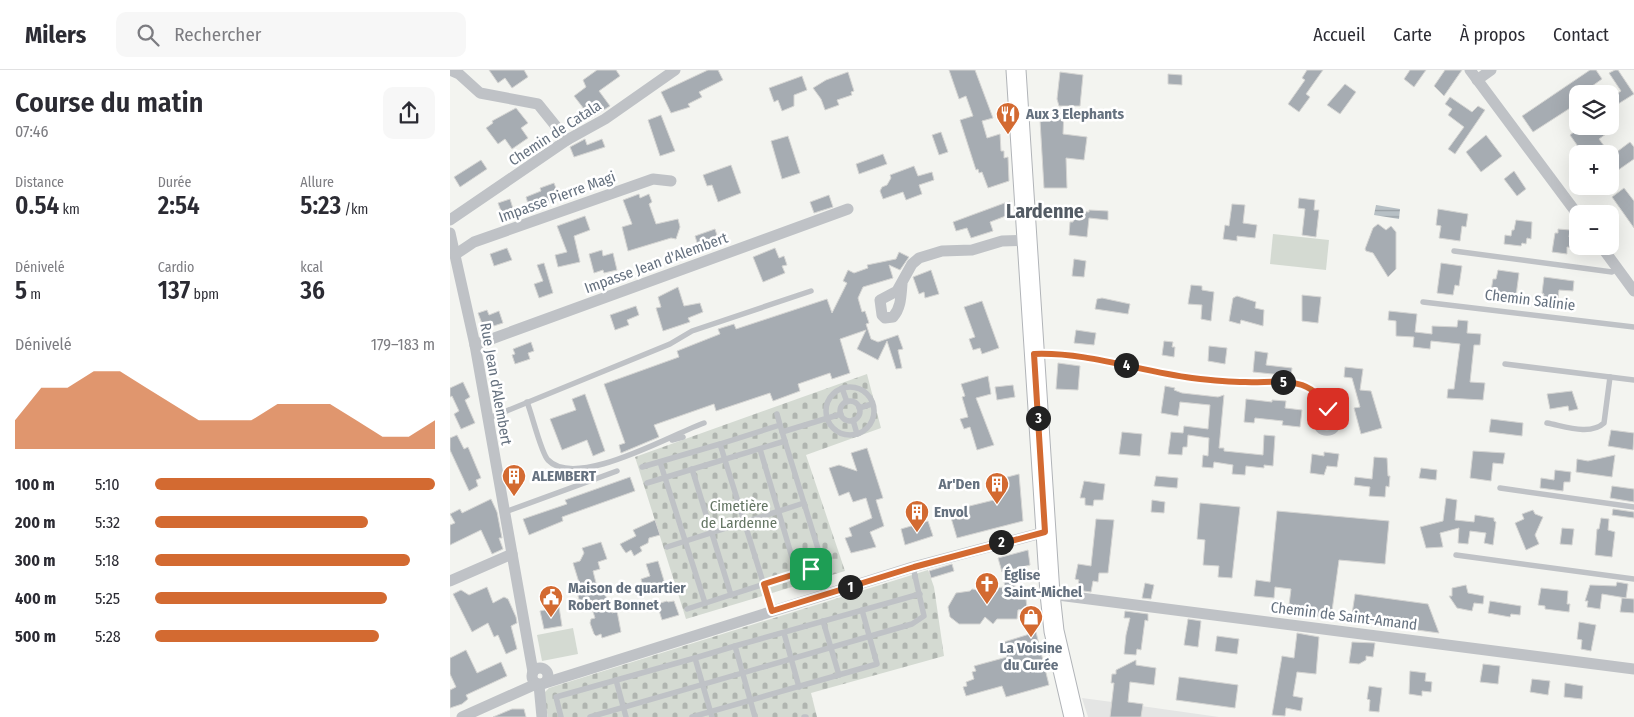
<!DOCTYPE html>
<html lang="fr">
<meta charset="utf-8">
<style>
body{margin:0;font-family:"Fira Sans Condensed",sans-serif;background:#f7f7f7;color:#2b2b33;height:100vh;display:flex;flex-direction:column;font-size:19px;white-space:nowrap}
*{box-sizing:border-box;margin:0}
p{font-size:16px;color:#7c7c81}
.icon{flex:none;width:28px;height:28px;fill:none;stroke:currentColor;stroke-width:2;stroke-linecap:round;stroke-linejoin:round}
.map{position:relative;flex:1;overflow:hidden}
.details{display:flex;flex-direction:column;background:#fff;width:450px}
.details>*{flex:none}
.controls{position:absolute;left:1119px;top:15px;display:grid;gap:10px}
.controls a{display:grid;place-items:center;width:50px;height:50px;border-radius:10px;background:#fff;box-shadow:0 5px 20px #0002;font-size:25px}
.pin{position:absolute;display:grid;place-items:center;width:42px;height:42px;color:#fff;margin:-21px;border-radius:10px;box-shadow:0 2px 8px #0006}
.km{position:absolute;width:25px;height:25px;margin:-12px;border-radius:50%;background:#222;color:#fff;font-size:14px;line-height:25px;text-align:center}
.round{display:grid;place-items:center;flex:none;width:52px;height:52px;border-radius:10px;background:#f7f7f7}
.head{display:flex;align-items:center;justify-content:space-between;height:85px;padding:0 15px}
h1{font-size:28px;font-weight:600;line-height:38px}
.figures{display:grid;grid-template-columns:repeat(3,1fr);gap:8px;height:85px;padding:5px 15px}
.figures div{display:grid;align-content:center}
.figures b{font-size:25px;font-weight:600}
.figures small{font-size:14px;font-weight:400}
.figures p{font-size:14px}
.chart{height:140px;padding:10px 15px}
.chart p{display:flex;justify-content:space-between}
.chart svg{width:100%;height:90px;margin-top:5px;fill:#d36a31;opacity:.7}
ul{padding:0 15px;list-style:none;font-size:16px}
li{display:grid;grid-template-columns:80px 60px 1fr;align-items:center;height:38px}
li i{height:12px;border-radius:6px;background:#d36a31}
header{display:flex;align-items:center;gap:30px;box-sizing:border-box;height:70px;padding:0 25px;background:#fff;border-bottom:1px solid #e1e1e2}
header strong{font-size:24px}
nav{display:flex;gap:28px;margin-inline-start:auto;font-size:18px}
.search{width:350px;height:45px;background:#f7f7f7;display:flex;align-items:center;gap:12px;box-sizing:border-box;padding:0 18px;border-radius:10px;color:#7c7c81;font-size:19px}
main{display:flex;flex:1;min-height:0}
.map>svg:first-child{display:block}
.built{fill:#e4e5e4}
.cemetery{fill:url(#cemetery-stones)}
.green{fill:#d4dad2}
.water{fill:url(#water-rules)}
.building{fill:#a6acb2;stroke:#d5d5d3}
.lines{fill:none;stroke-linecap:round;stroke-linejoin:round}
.primary-casing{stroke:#b1b4b8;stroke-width:21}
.service{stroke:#bfc2c6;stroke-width:5.5}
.minor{stroke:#bfc2c6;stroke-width:11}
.primary{stroke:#fff;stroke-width:19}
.route-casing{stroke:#fff;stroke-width:10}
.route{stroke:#d36a31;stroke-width:6}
.labels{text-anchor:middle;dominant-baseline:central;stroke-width:5;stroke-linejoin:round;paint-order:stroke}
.poi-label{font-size:15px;font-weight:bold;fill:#65717f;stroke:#fff;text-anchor:start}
.street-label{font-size:15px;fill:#65717f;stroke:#fff}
.park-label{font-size:15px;fill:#657664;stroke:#fff}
.district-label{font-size:20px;font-weight:bold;fill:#535b64;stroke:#fff}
</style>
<header>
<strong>Milers</strong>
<div class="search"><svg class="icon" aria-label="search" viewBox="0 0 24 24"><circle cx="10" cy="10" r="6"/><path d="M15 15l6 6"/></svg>Rechercher</div>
<nav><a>Accueil</a><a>Carte</a><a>À propos</a><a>Contact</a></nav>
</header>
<main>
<section class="details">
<div class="head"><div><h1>Course du matin</h1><p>07:46</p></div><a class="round"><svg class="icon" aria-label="share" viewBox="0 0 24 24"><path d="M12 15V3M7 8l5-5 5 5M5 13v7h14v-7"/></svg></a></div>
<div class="figures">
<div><p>Distance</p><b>0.54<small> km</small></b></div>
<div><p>Durée</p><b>2:54</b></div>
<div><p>Allure</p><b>5:23<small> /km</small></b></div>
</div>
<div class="figures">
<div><p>Dénivelé</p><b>5<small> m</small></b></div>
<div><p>Cardio</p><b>137<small> bpm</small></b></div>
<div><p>kcal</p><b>36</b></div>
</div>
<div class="chart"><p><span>Dénivelé</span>179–183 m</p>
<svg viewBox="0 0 160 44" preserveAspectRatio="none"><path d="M0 44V30L10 14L20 14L30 6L40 6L50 14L60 22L70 30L80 30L90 30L100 22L110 22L120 22L130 30L140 38L150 38L160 30V44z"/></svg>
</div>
<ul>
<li><b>100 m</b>5:10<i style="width:100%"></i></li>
<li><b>200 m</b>5:32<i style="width:76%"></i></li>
<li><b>300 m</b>5:18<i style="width:91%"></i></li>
<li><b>400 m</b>5:25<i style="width:83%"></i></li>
<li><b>500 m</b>5:28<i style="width:80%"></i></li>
</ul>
</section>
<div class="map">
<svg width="1184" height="647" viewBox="0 0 1184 647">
<defs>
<pattern id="cemetery-stones" width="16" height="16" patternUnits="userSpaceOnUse" patternTransform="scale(1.25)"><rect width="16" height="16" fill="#d4dad2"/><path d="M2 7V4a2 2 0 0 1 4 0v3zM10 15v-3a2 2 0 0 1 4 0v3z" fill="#b0b5b0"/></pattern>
<pattern id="water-rules" width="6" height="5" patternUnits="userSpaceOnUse" patternTransform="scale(1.25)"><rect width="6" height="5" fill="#b7c0c5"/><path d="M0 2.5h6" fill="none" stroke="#98a0a5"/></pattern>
</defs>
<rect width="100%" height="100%" fill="#f3f4f0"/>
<!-- built -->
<path class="built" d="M632,628L677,634L769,647H638Z"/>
<!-- cemetery -->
<g class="cemetery">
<path d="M417,304L431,358L356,385L395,501L236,549L185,387Z"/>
<path d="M478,500L484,517L494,586L361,623L367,647H98L93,624L99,618Z"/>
</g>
<!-- green -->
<g class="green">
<path d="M823,164L879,170L876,200L820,194Z"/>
<path d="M123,558L128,584L92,591L87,565Z"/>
</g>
<!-- water -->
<path class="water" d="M926,135L950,139L949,149L924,145Z"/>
<!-- building -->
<g class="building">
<path d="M39,0H74L78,7L62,18L55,8L48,13Z"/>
<path d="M147,0H166L170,6L149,21L160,36L141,48L124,26L136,17L133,10Z"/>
<path d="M258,0H268L273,10L249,22L252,27L238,34L240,37L221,43L211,22Z"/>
<path d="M499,0H525L543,48L532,51L537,68L550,64L551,81H554V88L558,87L559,111L538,118L532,102L529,103L528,99L526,100L510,50L523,46L516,26L509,29Z"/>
<path d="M857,0H873L856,24L860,27L849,42L838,34L855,10L852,8Z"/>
<path d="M960,0H976L964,17L954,9Z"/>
<path d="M995,0H1012L994,26L984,16Z"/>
<path d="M1140,0H1146L1152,9L1138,19L1141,24H1128V33L1083,62L1072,46Z"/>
<path d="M1165,0H1168L1184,24L1160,39V28L1171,21L1159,3Z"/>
<path d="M398,2L404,21L401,22L402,25L387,30L389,35L375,40L371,29L363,18L376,10Z"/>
<path d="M610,2L633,5L630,36H609L607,29Z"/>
<path d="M718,4L732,5V15L718,14Z"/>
<path d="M352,6L357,20L344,25V36L332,41L328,30L324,32L319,18Z"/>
<path d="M895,14L906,22L890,44L877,35Z"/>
<path d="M1000,27L1022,42L1028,36L1035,40L1005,84L998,79L1014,57L998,45L1002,39L995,34Z"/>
<path d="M66,38L78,53L71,58L78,68L62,79L55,69L48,74L36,58L43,53L42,51Z"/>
<path d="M614,41L613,64L637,67L634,90L616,88L617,118H594L590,50Z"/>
<path d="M211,45L225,81L210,86L198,50Z"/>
<path d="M1132,56H1167L1149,69L1160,84H1130L1125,77L1127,75L1120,65Z"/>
<path d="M491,62L498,82L489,85L482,65Z"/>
<path d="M1036,65L1052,86L1031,102L1016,82Z"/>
<path d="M338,66L350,103L332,109L321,71Z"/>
<path d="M135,69L137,75L152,69L155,77L124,87L120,77Z"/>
<path d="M1180,72L1184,77V89L1164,103L1160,97V87Z"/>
<path d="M433,84L437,94L409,104L406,94Z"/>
<path d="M31,90L37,99L10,117L4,107Z"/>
<path d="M281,95L291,123L268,132L262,115L257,116L253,105Z"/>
<path d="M464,96L468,106L482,102L484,110L469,115L472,124L456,130L453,122L433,129L430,121L432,117L437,115L441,108L440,105Z"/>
<path d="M1064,101L1076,119L1067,126L1054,109Z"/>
<path d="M104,113L110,129L79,137L76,127L91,121L90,118Z"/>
<path d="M1174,118L1184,131V158L1162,127Z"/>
<path d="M189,124L190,128L199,124L202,132L199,134L206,154L228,149L230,157L226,169L221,168L178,181L172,157L182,154L173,130Z"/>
<path d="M379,125L383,137L364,143L360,132Z"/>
<path d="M849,128L865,130L864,140H869L866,167L852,165L855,139L848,138Z"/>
<path d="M60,129L65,145L54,149L48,133Z"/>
<path d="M560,131L561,144L540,152L543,161L521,168L517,158L506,161L503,152Z"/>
<path d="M782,134L795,135L793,153L807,155L805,168L787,166V171L773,169L775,155L779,156Z"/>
<path d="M988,139L1018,144L1016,157L1012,156L1010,171L989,168L991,156L986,155Z"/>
<path d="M639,140L658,141V150L639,148L637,167L619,165L620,152H623L625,141L639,142Z"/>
<path d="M135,146L140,160L124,166L130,192L108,197L105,185L117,182L107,156Z"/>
<path d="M1066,150L1082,152L1081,169L1077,168L1076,174L1072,173L1071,176L1054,174L1055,165L1061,166L1062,160H1064Z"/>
<path d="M928,154L936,160L941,156L946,162V199L938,207L923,183L916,181L915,179L923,158Z"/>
<path d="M265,159L269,172L249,179L245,166Z"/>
<path d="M1108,159L1120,160L1119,167L1128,169L1126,178L1117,177V184L1102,182L1105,163H1108Z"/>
<path d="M57,178L62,190L44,196L40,184Z"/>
<path d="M325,178L329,188L334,186L337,195L332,196L335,203L313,212L303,187Z"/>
<path d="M152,180L153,186L163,183L167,200L154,203L153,200L144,203L139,184Z"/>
<path d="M449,182L459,187L450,200L439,195L443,208L413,217L408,228L412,242L415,241L419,253L416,254L421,269L428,272L448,265L453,279L448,280L452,298L446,299L437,271L428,290L407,279L416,260L390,269L400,303L382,309L380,303L348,314L350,321L323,331L320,323L266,341L264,334L204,355L209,367L171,383L169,375L175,373L154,314L229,287L227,281L270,264L268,259L284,254L286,259L377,229L382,243L397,213L393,211L398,200L404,203L418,198L417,195L446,189Z"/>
<path d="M624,189L636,191L634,207L622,206Z"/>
<path d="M94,193L103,223L89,228L84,214L93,211L87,195Z"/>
<path d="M991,193L1012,196L1009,216L1005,215L1003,225L987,223Z"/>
<path d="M481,200L489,224L475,228L474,222L469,224L463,207Z"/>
<path d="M1048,200L1069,203L1066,226L1061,225V230L1045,228L1046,221H1041L1043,209H1046Z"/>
<path d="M1094,207L1124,211L1123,221L1109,220L1107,236L1097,235V231L1093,230L1094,224L1092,223Z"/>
<path d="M741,215L752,216V220L764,222L761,251L751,249L752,235L738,234Z"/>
<path d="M228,217L234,236L250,233L253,242L238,248L240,252L213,261L206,238L211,237L208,227Z"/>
<path d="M852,225L871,227L868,253L852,251Z"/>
<path d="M787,226L806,232L805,238L814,240L813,256L791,250L790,254L779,251L783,228Z"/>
<path d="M652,228L680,234L678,244L645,239L647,229Z"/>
<path d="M532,231L549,278L532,284L530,278L523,280L519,269L525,267L514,237Z"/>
<path d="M186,236L189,245L177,250L179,255L165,260L160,245Z"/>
<path d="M37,240L39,245L49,241L53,253L34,259L28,243Z"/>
<path d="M939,241L967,244L965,262L982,264V256L1007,257L1008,250L1018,251L1017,263L1031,264L1030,275H1024L1020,312L1035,313L1033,330L997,328L998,319H1004L1010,274L981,271L980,279L963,277L964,267L946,266V251L938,250Z"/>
<path d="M626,260L646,263L644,275L624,273Z"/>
<path d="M714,271L723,272L722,277H725L724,287L712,285Z"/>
<path d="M81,272L84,281L78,283L80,289L65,294L62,285L65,284L63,279Z"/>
<path d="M759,276L777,278L775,294L758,291Z"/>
<path d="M805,281L818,283L816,295L842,298L841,306L803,302Z"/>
<path d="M608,293L630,296L628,320L606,319Z"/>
<path d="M895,297L913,299L910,320L921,321L932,358L911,364L904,338L910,337L902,308L894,307Z"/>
<path d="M538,306L541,324L526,328L544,375L527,380L520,357L514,359L510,349L518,347L512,327L515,326L511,314Z"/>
<path d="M13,312L20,327L15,330L25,353L11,359L4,344L9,341L2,326L0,327V318Z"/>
<path d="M563,315L565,327L547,330L545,317Z"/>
<path d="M715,316L725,318L724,320L732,323L768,327L774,325L769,378H774V381L813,385L814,365L825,366L823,396L814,395V398L796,396L795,405L782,404L783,395L764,392L763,398L752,397L753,385L758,386L759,368L738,365L737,377H733L732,385L718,384L721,362L733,363L734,356L758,359L760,335L730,332L728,346L711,343Z"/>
<path d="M1122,321L1128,339L1119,341L1118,336L1100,339L1097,324Z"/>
<path d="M135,324L155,381L143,386L137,370L112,380L100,349L126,340L122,329Z"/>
<path d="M796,329L822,332V330L836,331L835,338L852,340L850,357L832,355L833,351L805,348L804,353L794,352Z"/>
<path d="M1041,349L1073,353L1072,366L1039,362Z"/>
<path d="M1161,360L1184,363L1183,380L1158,376Z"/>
<path d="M672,362L692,364L690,386L669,384Z"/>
<path d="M7,365L14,379L18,377L31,408L26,410L28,416L19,421L0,380V368Z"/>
<path d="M417,378L433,428L426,430L434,456L420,462L426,477L401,483L395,468L402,466L399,458L422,448L416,428L403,432L399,422L389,426L379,398L389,395L407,401L401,383Z"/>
<path d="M1023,381L1055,383L1053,394L1043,393L1041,411L1020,408Z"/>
<path d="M874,382L889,384L887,397L877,396L874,405L860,403L862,384L874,386Z"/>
<path d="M1165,385L1162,407L1126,402L1127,389L1138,391Z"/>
<path d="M924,387L937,388L938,406H940L939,417L936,416L935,427L919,426L920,417L904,415L905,407L922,409Z"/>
<path d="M971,398L987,400L986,410L969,408Z"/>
<path d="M1105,400L1121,402L1120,412H1114L1113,421L1090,418L1091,408L1104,410Z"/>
<path d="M569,404L573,451L507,468L499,441L544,430L542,411Z"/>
<path d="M706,406L728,408L727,418L704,416Z"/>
<path d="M180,407L185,421L112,447L113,451L79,465L73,449L117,434L115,430Z"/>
<path d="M634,411L655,414L653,430H644L643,436L635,435V428H630Z"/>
<path d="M1162,416L1184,419V432L1160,428Z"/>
<path d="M996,428L1007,430L1005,450L1024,452L1025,445L1044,448V451L1046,452L1043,475L1034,473L1036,463L1020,461L1018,474L1008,473L1009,458L990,463L993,477L976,478L970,457L993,451Z"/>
<path d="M41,429L47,442L52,468H49L53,479L42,484L31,460L0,475V455L5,453L0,444L10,439L12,443Z"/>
<path d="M702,430L715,432L714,443L701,442Z"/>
<path d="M750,433L790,437L782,508L768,507L769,496L753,495L755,470L747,469Z"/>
<path d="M1163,439L1184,442V448L1162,445Z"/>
<path d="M1083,440L1085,444L1093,447L1085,465L1089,474L1076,480L1065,453L1074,449L1072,444Z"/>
<path d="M827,441L939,451L935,494L889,490L881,548L838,543L841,519L825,517L824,528L804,526L806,510L820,512Z"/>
<path d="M1151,448L1159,449L1158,460L1165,462L1162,487L1145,485L1147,459H1149Z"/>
<path d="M646,449L664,450L658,503H649L648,512L643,511L641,522L627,520L629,510L625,509L628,494L641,496Z"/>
<path d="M205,450L210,465L199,468L198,473L190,477L192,481L184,486L181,480L176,483L173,479L170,474L186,466L183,460Z"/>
<path d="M478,451L483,466L455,475L451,459Z"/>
<path d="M1112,458L1124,459L1122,475L1110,474Z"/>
<path d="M151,472L157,489L148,492L150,499L143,501L147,517L152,516L162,543L167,541L171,562L152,568L151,564L146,566L144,564L140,553L141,549L145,548L139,529L130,532L126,520L131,519L123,493L130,491L134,483L132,478Z"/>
<path d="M578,480L580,495L552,502L548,488Z"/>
<path d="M208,491L215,514L194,520L191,509L200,506L196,494Z"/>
<path d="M502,494L504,501L481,508L479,501Z"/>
<path d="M553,506L565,515L566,523L575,520L577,538L568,540L567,549H547L543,554L535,547L530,554H509L500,547L498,537L506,523L520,521L522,519L528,520L540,516L543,518L555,517Z"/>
<path d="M1167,512L1178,514L1176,528L1152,524L1150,539L1137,537L1138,531H1135L1140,515L1166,516Z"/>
<path d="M695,513L704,515L701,529L692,528Z"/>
<path d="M1016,515L1018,523L1034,526L1033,534L1024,533L1022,541L1007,538L999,526H1002V518Z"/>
<path d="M37,517L43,533L54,527L58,529L66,547L67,553L61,556L67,579L56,584L48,565L44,567L38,553L22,562L3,524L11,520L19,525Z"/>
<path d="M1091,518L1118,521L1117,534H1120L1119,542L1095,539V536L1088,535Z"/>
<path d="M905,524L978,534L989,563L901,551Z"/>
<path d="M1172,528L1184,529V543L1170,542Z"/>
<path d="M217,531L218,532L224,531L229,545L212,550L207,534Z"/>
<path d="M1040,531L1071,536L1070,545L1061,544L1060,547L1038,543Z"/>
<path d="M109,537L112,556L94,559L90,541Z"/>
<path d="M675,541L698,544V551L695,550L691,580L687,579L686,585L674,584L676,565L680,548H674Z"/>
<path d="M738,549L751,551L748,577L734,575Z"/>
<path d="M1129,552L1146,555L1141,581L1131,579L1132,570L1127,569Z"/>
<path d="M586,562L599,615L556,627L552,616L516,626L513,617L517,616L516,612L524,609L522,602L526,601L524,596L557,587L554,572Z"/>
<path d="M847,563L869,567L866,604L847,602L843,626L853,628L851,641L836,638L835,646L822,645L832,586L844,588Z"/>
<path d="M767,566L789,569L787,584L765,581Z"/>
<path d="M902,572L925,573L923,587L916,586V590L909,594L899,593Z"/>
<path d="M16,580L27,603L51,592L57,606L16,625L18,629L12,634L0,638V620L6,617L0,604V588Z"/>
<path d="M686,590V595L706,598L704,615L680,612L678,632L693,634L691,647H660L664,613H661L662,604H666V600Z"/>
<path d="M1033,594L1050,596L1048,614L1030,612Z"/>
<path d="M960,601L976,603L975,611L982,612L981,622L972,621V626L959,624Z"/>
<path d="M729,607L788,615L785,638L726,630Z"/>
<path d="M1082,609L1100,611L1098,625L1080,622Z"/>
<path d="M1115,613L1133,616L1132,629L1114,627Z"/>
<path d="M919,616L932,618L929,642L919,641L920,630L917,629Z"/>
<path d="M62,639H74L76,647H43Z"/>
</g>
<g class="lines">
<!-- primary casing -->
<g class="primary-casing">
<path id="primary" d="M566,0L600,524L604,561L624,647"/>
</g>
<!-- service -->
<g class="service">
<path d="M1004,181L1162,202L1167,199"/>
<path d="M973,232L1184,257"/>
<path d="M588,284C640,282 691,301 742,308C760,310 778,312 796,312C815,313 834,309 852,316C866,320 870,326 874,339"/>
<path d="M1055,294L1184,310"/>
<circle cx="400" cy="341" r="24"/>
<path d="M392,318L397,332"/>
<circle cx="400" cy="341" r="10"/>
<path d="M77,332C82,344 91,383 98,390C126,420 222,364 254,353"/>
<path d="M409,338L422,334"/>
<circle cx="877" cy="351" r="12"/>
<path d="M37,349L220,274L242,261L361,221"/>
<path d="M403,350L407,364"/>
<path d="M1097,353C1114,356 1140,366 1154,353L1160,307"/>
<path d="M332,362L391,344"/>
<path d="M222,370L233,367"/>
<path d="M270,374L330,355L327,344"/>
<path d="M310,379L347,504"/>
<path d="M210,392L255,533"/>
<path d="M192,397L270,374L322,541"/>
<path d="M242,399L281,525"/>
<path d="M197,413L335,371"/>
<path d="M1050,418L1184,437"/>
<path d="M55,442L167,401"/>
<path d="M217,477L354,433"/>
<path d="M1006,485L1184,509"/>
<path d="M237,539L373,495L330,355"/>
<path d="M373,551L389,605"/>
<path d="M334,563L349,617"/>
<path d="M245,588L285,576"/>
<path d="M166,610L176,647"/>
<path d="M111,647L106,627L245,588L262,647"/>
<path d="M140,647L462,554L474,546L463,497"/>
<path d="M242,647L427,594L412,540"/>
<path d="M305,647L285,576L470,524"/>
<path d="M354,647H356"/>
</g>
<!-- minor -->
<g class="minor">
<path d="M0,0L9,4L30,23L88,34L117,70"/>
<path d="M1020,0L1128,145"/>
<path d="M1027,10L1041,0"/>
<path d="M0,150L117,70L155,49L225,0"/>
<path d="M0,163L25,275L83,602"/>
<path d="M1151,176L1184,221"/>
<path d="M6,184L24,172L203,109L221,111"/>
<path d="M452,214C451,226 451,238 443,247L435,248L432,245L430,230L447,221L462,194L469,188L492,181L522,180L552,171L578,170"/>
<path d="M25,275L398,139"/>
<path d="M0,511L62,484"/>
<path d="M600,524L1184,599"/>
<circle cx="90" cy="606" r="8"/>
<path d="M95,613L463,497L595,462"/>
<path d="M89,615L92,647"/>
<path d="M12,647L86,614"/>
</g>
<!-- primary -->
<use href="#primary" class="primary"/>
</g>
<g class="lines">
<!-- route casing -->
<g class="route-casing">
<path id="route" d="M361,499L314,514L322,541L464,497L595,462L584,284C637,282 689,301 742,308C759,310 778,312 795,312C814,313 834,309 852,315C865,320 870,326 874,339H878"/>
</g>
<!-- route -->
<use href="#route" class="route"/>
</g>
<!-- icons -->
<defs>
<g id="restaurant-pin" transform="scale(1.25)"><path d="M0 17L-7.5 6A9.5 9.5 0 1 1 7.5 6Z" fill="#d36a31" stroke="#fff"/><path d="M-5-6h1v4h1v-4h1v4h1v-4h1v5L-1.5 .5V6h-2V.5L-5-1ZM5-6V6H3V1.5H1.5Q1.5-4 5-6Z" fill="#fff"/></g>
<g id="building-pin" transform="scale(1.25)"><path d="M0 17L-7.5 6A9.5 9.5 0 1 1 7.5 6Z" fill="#d36a31" stroke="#fff"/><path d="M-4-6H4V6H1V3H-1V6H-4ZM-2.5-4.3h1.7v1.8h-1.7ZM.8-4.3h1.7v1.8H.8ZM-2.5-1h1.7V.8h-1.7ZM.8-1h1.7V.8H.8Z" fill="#fff"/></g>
<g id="church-pin" transform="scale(1.25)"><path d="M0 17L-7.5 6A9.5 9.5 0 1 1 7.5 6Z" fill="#d36a31" stroke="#fff"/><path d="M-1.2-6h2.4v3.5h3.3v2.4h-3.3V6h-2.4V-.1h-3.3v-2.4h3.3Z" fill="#fff"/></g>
<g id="civic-pin" transform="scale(1.25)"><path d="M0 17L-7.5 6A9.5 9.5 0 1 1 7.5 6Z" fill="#d36a31" stroke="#fff"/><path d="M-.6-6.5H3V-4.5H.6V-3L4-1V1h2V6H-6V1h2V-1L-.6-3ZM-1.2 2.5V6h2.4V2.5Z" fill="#fff"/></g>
<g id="shop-pin" transform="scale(1.25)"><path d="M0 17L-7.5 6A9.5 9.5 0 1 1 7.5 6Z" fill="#d36a31" stroke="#fff"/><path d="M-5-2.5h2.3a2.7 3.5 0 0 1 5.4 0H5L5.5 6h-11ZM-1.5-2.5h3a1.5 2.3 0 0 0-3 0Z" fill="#fff"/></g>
</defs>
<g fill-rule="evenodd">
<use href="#restaurant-pin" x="558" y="44"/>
<use href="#building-pin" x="64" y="406"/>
<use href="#building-pin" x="547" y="414"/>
<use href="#building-pin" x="467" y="442"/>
<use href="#church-pin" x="537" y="514"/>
<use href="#civic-pin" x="101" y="527"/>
<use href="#shop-pin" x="581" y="547"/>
</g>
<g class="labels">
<!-- poi labels -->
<g class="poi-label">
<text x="576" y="44">Aux 3 Elephants</text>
<text x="82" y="406">ALEMBERT</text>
<text x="530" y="414" text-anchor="end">Ar'Den</text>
<text x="484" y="442">Envol</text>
<text x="554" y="505">Église<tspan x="554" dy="17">Saint-Michel</tspan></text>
<text x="118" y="518">Maison de quartier<tspan x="118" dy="17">Robert Bonnet</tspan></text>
<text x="581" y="578" text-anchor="middle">La Voisine<tspan x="581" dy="17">du Curée</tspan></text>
</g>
<!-- street labels -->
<g class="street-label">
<text transform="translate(105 63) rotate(-33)">Chemin de Catala</text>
<text transform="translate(107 127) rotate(-20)">Impasse Pierre Magi</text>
<text transform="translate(206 193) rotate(-20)">Impasse Jean d'Alembert</text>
<text transform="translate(1080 230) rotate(7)">Chemin Salinie</text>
<text transform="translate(46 314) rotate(80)">Rue Jean d'Alembert</text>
<text transform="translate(894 546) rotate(7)">Chemin de Saint-Amand</text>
</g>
<!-- park labels -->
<g class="park-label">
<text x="289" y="436">Cimetière<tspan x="289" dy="17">de Lardenne</tspan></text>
</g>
<!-- district labels -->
<g class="district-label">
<text x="595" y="141">Lardenne</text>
</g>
</g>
</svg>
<div class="controls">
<a><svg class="icon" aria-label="layers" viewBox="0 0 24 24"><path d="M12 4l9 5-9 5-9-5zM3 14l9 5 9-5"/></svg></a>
<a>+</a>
<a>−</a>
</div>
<div class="pin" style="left:361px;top:499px;background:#1e9e55"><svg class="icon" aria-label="arrive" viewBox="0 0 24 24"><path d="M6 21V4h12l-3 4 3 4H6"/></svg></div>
<div class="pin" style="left:878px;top:339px;background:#d93025"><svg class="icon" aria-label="check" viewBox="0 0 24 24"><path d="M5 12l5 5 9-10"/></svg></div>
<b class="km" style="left:400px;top:517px">1</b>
<b class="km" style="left:551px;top:472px">2</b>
<b class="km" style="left:588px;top:348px">3</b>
<b class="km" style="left:676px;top:295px">4</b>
<b class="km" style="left:833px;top:312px">5</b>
</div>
</main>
